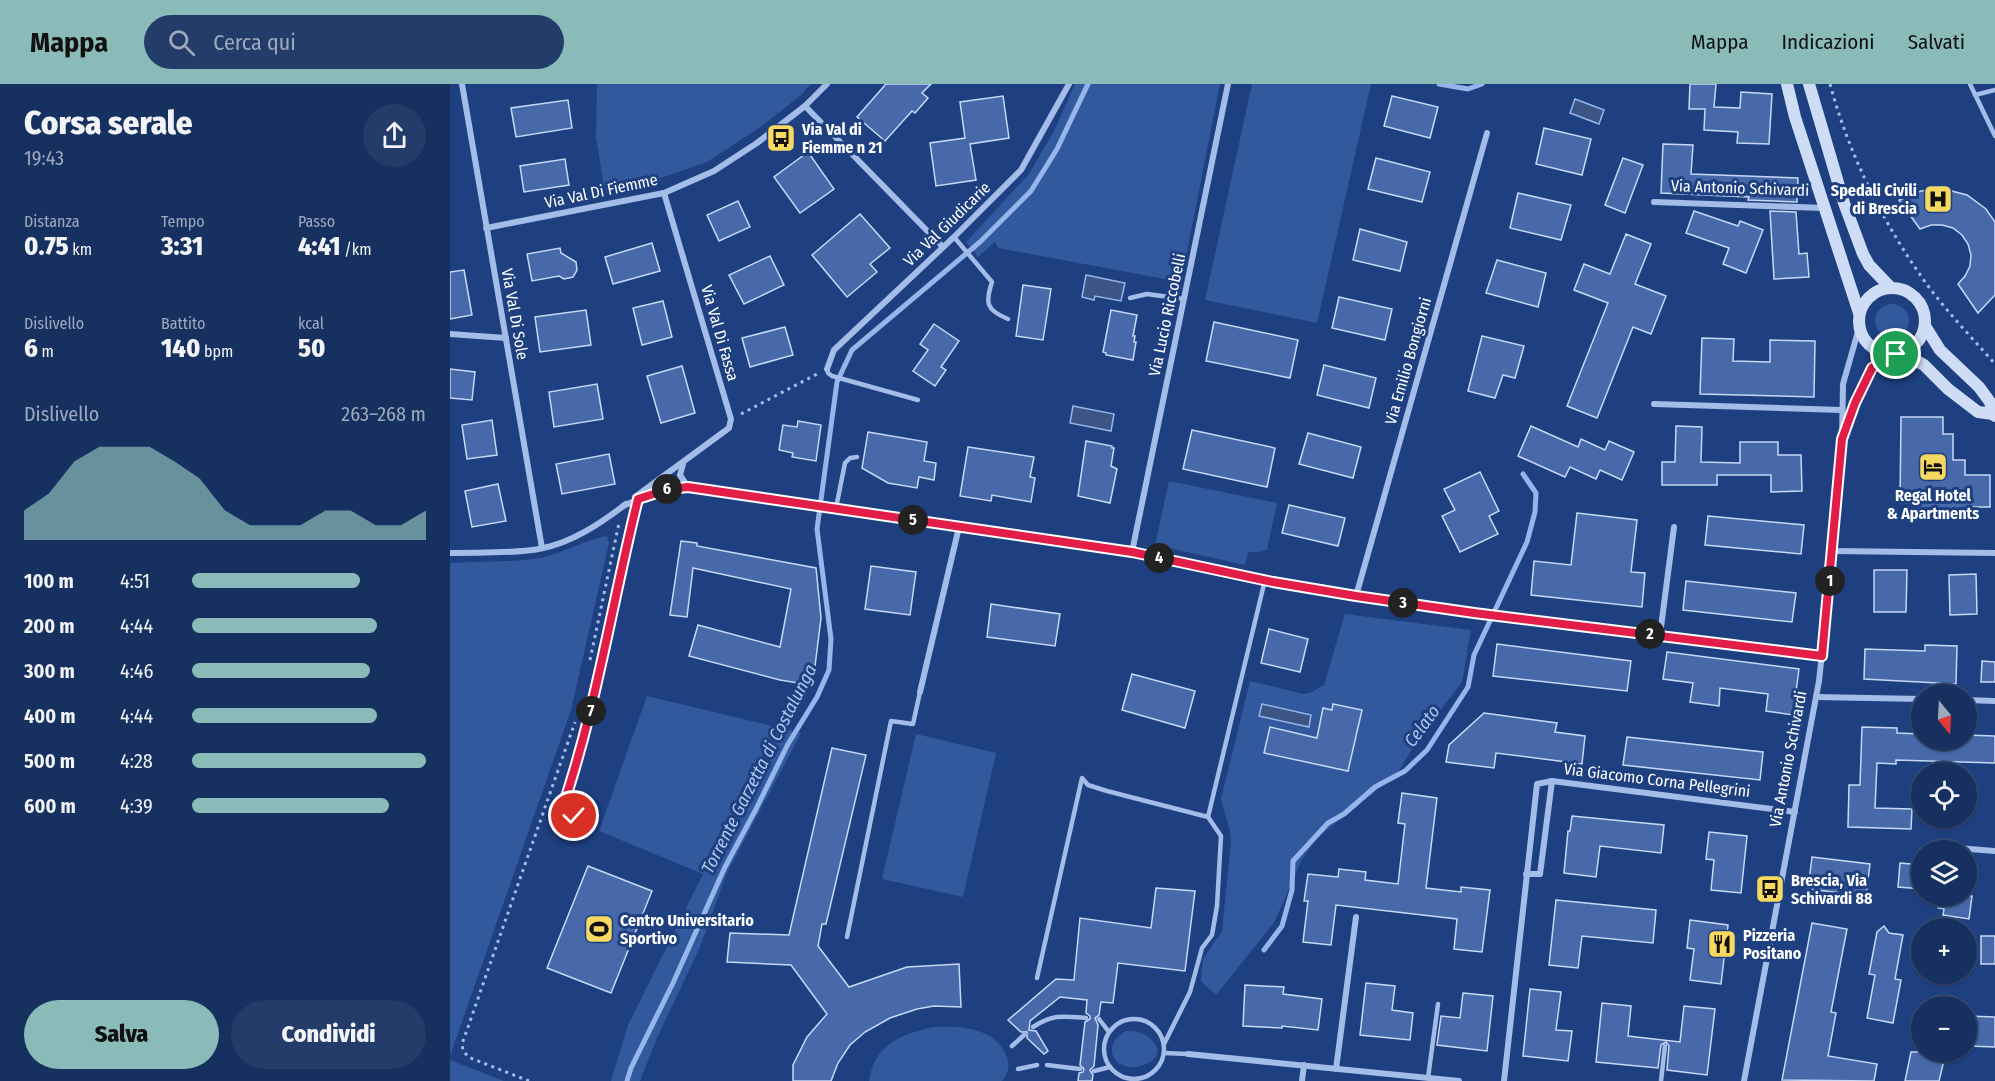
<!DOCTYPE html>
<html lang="it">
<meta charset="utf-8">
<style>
body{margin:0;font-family:"Fira Sans Condensed",sans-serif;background:#233c69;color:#f1f3f6;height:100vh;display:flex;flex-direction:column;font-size:22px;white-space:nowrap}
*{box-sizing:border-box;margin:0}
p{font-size:20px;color:#9ea9bd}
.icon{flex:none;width:33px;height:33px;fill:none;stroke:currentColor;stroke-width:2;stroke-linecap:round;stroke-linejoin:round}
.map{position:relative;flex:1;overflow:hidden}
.drawer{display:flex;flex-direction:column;background:#163060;width:450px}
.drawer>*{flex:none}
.needle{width:39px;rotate:162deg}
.tools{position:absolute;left:1461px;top:600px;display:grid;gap:12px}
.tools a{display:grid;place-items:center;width:66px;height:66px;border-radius:50%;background:#163060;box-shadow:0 2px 4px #0004,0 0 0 2px #354b75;font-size:30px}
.pin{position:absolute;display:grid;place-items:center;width:51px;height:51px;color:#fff;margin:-26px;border:3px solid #fff;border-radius:50%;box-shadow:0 2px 6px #0007}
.km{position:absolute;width:30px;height:30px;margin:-15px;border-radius:50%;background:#222;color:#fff;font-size:16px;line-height:30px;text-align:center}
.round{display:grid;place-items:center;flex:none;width:63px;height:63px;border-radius:32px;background:#233c69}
.head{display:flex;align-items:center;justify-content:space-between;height:102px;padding:0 24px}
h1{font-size:33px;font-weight:800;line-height:45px}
.figures{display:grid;grid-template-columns:repeat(3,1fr);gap:9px;height:102px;padding:6px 24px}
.figures div{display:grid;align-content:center}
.figures b{font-size:26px;font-weight:800}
.figures small{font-size:16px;font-weight:400}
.figures p{font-size:16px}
.chart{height:168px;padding:12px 24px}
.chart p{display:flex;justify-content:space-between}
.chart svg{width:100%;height:108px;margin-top:6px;fill:#8bbbb9;opacity:.7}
.cta{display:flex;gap:12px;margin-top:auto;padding:12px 24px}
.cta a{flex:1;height:69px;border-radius:36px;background:#8bbbb9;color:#111;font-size:24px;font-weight:800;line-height:69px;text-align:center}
.cta a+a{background:#233c69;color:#f1f3f6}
ul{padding:0 24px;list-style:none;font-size:20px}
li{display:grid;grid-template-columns:96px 72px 1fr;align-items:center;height:45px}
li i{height:15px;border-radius:8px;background:#8bbbb9}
header{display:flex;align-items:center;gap:36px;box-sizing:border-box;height:84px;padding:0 30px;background:#8bbbb9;color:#111}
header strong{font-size:28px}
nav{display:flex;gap:33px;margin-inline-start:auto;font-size:21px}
.search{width:420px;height:54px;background:#233c69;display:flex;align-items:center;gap:15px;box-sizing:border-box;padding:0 21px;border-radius:33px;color:#9ea9bd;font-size:22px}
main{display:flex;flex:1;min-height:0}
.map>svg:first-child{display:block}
.green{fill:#32589e}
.water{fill:#3c5585;stroke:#96b5ea;stroke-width:1.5}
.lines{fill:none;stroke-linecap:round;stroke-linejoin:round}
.stream{stroke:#96b5ea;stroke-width:5}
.building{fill:#4769a9;stroke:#c7d8f6;stroke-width:1.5}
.path{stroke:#a3bce8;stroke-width:3;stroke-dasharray:3 4.5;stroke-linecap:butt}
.lane{stroke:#a3bce8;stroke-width:4.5}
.street{stroke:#a3bce8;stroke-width:6}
.secondary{stroke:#cedcf6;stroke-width:12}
.route-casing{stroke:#fff;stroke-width:12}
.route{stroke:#e11d48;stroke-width:8}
.labels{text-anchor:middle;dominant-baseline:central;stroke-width:6;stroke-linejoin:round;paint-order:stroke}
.poi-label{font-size:16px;font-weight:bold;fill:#fff;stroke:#1e4080;text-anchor:start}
.street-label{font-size:16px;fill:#fff;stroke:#1e4080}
.water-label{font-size:18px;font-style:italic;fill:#aec6f0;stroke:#1e4080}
</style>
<header>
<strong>Mappa</strong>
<div class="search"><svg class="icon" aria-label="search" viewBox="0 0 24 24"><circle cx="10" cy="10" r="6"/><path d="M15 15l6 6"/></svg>Cerca qui</div>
<nav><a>Mappa</a><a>Indicazioni</a><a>Salvati</a></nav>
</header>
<main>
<section class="drawer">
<div class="head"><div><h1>Corsa serale</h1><p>19:43</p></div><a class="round"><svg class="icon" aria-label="share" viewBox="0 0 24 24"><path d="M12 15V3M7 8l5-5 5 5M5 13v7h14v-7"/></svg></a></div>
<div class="figures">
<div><p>Distanza</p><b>0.75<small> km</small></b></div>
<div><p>Tempo</p><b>3:31</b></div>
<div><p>Passo</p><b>4:41<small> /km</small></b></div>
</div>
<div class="figures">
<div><p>Dislivello</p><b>6<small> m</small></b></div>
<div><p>Battito</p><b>140<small> bpm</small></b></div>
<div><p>kcal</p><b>50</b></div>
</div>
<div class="chart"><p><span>Dislivello</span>263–268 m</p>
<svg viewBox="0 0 160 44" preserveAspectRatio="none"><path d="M0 44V32L10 25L20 12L30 6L40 6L50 6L60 12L70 19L80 32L90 38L100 38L110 38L120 32L130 32L140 38L150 38L160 32V44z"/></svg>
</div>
<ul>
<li><b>100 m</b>4:51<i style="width:72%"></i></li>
<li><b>200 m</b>4:44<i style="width:79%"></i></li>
<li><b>300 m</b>4:46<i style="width:76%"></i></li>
<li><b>400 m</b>4:44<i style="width:79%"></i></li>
<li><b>500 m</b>4:28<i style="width:100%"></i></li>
<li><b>600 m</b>4:39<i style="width:84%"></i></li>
</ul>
<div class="cta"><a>Salva</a><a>Condividi</a></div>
</section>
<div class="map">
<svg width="1545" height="997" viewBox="0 0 1545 997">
<rect width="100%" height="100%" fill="#1e4080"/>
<!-- green -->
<g class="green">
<path d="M147,0H361L351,11L309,44L257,78L199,98L155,109L146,53Z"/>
<path d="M625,0H770L731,198L548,164L545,158L528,173L516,158L579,90L605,45Z"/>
<path d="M802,0H921L867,239L755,216Z"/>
<circle cx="1442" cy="237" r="17"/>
<path d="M719,397L827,419L817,466L809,468H798L795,481L705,461Z"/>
<path d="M157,452L159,459L121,626L0,972V479C29,477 61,479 90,474C113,470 133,456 157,452Z"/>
<path d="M895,530L1021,546L1012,598L967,657L947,690L867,754L852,775L825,837L766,911L751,897L753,875L772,847L781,756C780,742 774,729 771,715L800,597L854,610L862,608L874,601Z"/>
<path d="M197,612L351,649L276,791L250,863L207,954L190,997H161L178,941L253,790L149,747Z"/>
<path d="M466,650L546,669L513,813L432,795Z"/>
<path d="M484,943C510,942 544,943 556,971C560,981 559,988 552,997H419C424,960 451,950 484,943Z"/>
<path d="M676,947C690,946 703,952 708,966C707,974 702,977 696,980C669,993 646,964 676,947Z"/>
<path d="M0,976L54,997H0Z"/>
</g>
<!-- water -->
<g class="water">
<path d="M1125,15L1154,26L1149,40L1120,29Z"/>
<path d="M636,191L675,199L671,217L645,212L644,216L632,213Z"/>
<path d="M623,322L664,330L661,347L620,339Z"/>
<path d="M812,620L861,631L859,643L809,632Z"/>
</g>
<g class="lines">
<!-- stream -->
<g class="stream">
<path d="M989,0L1018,5L1032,0"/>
<path d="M814,866L832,842L842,806L843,777L878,739L894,730L925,703L955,687L977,666L1018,603L1024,571L1077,458L1085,428L1086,409L1073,390"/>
<path d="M177,997L181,984L223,899L275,783L306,725L338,660L367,613L379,586L381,555L367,445L387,298L402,266L530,158L581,107L607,65L638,0"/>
</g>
</g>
<!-- building -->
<g class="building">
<path d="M436,0H481L472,9L478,14L465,29L462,27L435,57L407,33Z"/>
<path d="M1240,0H1266L1264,23L1290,24L1291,8L1322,10L1319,60L1287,59L1288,48L1254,46L1255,25H1239Z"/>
<path d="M553,12L559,54L520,60L526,96L486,102L480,59L515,54L510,18Z"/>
<path d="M942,12L988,23L980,54L934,42Z"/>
<path d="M118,16L122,44L66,53L61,24Z"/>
<path d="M1094,44L1141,55L1132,91L1086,80Z"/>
<path d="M1213,60L1243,61L1241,90L1348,94L1347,118L1298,116L1299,113L1211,109Z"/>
<path d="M358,68L384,105L350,129L324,93Z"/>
<path d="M926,74L980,88L972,118L918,105Z"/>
<path d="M1173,74L1193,81L1175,129L1155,121Z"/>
<path d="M115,75L119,101L74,108L70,82Z"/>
<path d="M1494,105L1517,111L1536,125L1545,138V211L1528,229L1508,200L1515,192L1520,182L1521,171L1518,160L1512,151L1503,144L1492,141H1481L1470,145L1449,116L1471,107Z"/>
<path d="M1068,109L1121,121L1111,156L1060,144Z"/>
<path d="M288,117L300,143L269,157L257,131Z"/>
<path d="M1244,127L1288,142L1290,137L1313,146L1296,189L1273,180L1279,164L1236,149Z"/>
<path d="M1320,127L1346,128L1349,170L1357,169L1359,193L1324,195Z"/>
<path d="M410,130L440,164L420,180L427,188L397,213L362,171Z"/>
<path d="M910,145L957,158L950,187L903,176Z"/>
<path d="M1176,150L1201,160L1185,200L1216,212L1201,250L1183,243L1147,334L1117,322L1158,219L1124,206L1134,180L1160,190Z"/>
<path d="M202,159L210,187L163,200L155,173Z"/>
<path d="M110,164L111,169L126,178L127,186L123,193L114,195L109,192L82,197L77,170Z"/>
<path d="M320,172L334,201L294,220L279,191Z"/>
<path d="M1047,176L1096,189L1088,223L1036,209Z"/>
<path d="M14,186L22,231L0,235V188Z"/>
<path d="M573,201L601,205L593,256L566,252Z"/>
<path d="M889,213L942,225L935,256L882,244Z"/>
<path d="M213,217L222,253L192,261L183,224Z"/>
<path d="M136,226L141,261L90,268L85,233Z"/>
<path d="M661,226L687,231L683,252H685L684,258H686L683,276L656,271V269L653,268Z"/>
<path d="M764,238L848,256L840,294L756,277Z"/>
<path d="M484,240L509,257L491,283L496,286L485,302L463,287L478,266L470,260Z"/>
<path d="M335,243L343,271L300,283L292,254Z"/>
<path d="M1032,252L1074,262L1065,294L1053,291L1045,314L1018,307Z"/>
<path d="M1252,254L1284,255L1283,277L1320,278V256L1365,257L1364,313L1250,310Z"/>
<path d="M874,281L926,294L919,324L867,311Z"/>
<path d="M232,282L245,329L211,339L197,292Z"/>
<path d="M0,285L25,288L22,316L0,314Z"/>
<path d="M147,300L153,335L104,343L99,308Z"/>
<path d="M1451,333H1493V350H1503V376H1515V391H1540V423H1517V434H1463V419H1450Z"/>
<path d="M42,336L47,371L17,375L12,341Z"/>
<path d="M348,337L371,341L366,377L342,373L343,369L329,366L333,341L347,343Z"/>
<path d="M1081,342L1128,363L1131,355L1155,366L1159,357L1184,368L1172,396L1150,386L1146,395L1120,383L1115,393L1068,372Z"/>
<path d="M1226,342L1252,343L1251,378L1290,379V358H1328V371H1351L1352,407L1321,408V391H1267V401H1212V378H1225Z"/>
<path d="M742,346L825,364L817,403L733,385Z"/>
<path d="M418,348L477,358L474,377L486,379L484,396L469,393L467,404L438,399L412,384Z"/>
<path d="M858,349L911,363L903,394L849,380Z"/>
<path d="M636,357L662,362V364H664L661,382L667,385L660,419L628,412Z"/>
<path d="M518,363L584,373L580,393L585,394L581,418L542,411L541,417L510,412Z"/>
<path d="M159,370L165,400L112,410L106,380Z"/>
<path d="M1030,388L1049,427L1039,432L1048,450L1010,468L992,432L1005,426L994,405Z"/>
<path d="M48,400L56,437L22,443L15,407Z"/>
<path d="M839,421L895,434L888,462L832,449Z"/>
<path d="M1127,429L1187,436L1181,488L1195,489L1192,523L1081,511L1084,477L1121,481Z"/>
<path d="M1258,432L1354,441L1351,470L1255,461Z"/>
<path d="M231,457L247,459V462L366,484L371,534L365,582L360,601L330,596L239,572L248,541L330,563L341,505L243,484L237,533L220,531Z"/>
<path d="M421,482L466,488L460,531L415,525Z"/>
<path d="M1424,486H1457L1456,528H1424Z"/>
<path d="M1526,490L1527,530L1500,531L1499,491Z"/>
<path d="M1236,497L1346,509L1342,538L1233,526Z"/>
<path d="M541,520L610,530L605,562L537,553Z"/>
<path d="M819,545L858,555L850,588L811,579Z"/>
<path d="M1047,560L1181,577L1177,607L1043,592Z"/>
<path d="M1475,561L1507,562L1506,600L1414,595L1415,565L1475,567Z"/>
<path d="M1217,568L1349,585L1343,631L1316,627L1318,610L1270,604L1269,622L1240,618L1243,599L1213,595Z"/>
<path d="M1532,577L1545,578V598H1531Z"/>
<path d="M682,590L745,607L735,644L672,626Z"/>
<path d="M883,620L912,626L898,687L814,669L820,643L867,654L873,624L882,626Z"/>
<path d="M1034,629L1107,639L1105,648L1135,652L1132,680L1046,669L1044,684L996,678L999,661Z"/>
<path d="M1412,643L1447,644V649L1472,650V656H1516V651L1545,652V679L1446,676V680L1427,679L1425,724L1462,725L1461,745L1398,743L1399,701H1410Z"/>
<path d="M1177,653L1313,668L1310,696L1173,681Z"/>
<path d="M382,664L416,671L376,840H372L368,862L399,903L457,883L509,880L511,923L484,922L467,925L440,934L415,948L400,961L388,979L381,997H343V981L357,953L377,930L341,881L277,878L280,849L339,851Z"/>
<path d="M952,709L987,714L976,804L1011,808V803L1040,806L1032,868L1004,865L1007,835L886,821L881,861L853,858L858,817H854L858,790L888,793L889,785L916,788L915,796L948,800L955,740L948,739Z"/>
<path d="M1122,732L1214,741L1211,769L1150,762L1146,793L1114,789L1118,747H1120Z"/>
<path d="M1259,748L1297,752L1291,809L1261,806L1264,776L1256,775Z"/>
<path d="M1362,773L1420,780L1416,812L1358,805Z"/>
<path d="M1450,779L1472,781V805L1448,803Z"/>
<path d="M138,782L202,807L161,909L97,884Z"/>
<path d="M706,804L745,807L735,887L668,879L663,919L651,918L649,931L645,934L648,941L644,982L640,986L643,991L642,997H628L629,989L633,988L634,985L630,981L635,938L640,935V932L636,929L637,916L610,913L580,937L579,946L586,947L598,967L594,970L577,954V948H571L558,936L606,895L624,896L630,834L701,844Z"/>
<path d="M1490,812H1522L1519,835L1493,831L1494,825L1488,824Z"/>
<path d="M1106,816L1206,826L1203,859L1132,852L1128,884L1099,881Z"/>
<path d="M1240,836L1278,841L1271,900L1240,896L1244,865L1237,864Z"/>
<path d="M1362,839L1397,845L1381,928L1386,929L1378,972L1427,980L1424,997L1332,996Z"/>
<path d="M1434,842L1439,849L1453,851L1445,895L1451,896L1443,939L1417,934L1425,891L1419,890L1427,848Z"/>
<rect x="1531" y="852" width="14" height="28"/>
<path d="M916,899L945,902L942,926L963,929L960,956L910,951Z"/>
<path d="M795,901L834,903L833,910L872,915L868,946L832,942V944L793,942Z"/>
<path d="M1080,905L1111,908L1106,946L1122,947L1118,977L1073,972Z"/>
<path d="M1013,909L1043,912L1037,967L987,961L991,932L1010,934Z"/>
<path d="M1152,919L1181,922L1178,952L1230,958L1234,922L1265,925L1257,991L1217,986L1219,962L1216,958L1211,961L1208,984L1146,978Z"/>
<path d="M1518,932L1545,933V963L1518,962Z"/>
<path d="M1461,968H1496L1489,997H1455Z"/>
</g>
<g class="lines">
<!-- path -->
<g class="path">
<path d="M1380,0C1400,74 1436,145 1481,206C1501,232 1524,256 1545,280"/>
<path d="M291,330L367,290"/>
<path d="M140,576L169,439"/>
<path d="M79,997L18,973L13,966L12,960L125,638"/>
</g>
<!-- lane -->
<g class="lane">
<path d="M1520,0L1545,52"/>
<path d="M1525,11L1545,6"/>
<path d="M504,153L542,198C535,219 536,226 558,235"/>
<path d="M680,214L697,210L734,215"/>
<path d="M377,285L378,289L382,292L468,316"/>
<path d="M386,424L395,379L400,374L407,373"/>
<path d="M124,732L111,728C146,626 163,519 188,415"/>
<path d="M397,853L441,637L463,640L470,608"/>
<path d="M587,894L632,694L638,701L657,707L758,733L815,496"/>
<path d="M649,935L659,948"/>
<circle cx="684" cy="965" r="30"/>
<path d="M583,943C603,930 613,932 636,934"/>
<path d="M714,960L740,908L752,864L762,851L767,822L771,752L758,733"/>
<path d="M562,962L574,951"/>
<path d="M714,969L738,970"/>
<path d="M597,981L630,985"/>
<path d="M568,985L587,981"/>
<path d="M644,987L660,983"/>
<path d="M978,994L988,920"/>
<path d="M1211,997L1215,962"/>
</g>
<!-- street -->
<g class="street">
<path d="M12,0L92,464"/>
<path d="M355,22L493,163"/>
<path d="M1204,118L1374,124"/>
<path d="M36,144L214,109L264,87L307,59L355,22L377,0"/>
<path d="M0,250L56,254"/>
<path d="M377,285L384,266L504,153L571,86L619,0"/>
<path d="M1204,320L1391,326"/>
<path d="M1394,349C1405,317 1411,291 1440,271"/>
<path d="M233,380L230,391L238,403"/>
<path d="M185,413L279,344L281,335L214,109"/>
<path d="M173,422L205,408L238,403L682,468L823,498L906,512L1025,529L1373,572"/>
<path d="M1383,467L1545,469"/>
<path d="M682,468L778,0"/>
<path d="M0,469C29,468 60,470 89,465C122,459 151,439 176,420"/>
<path d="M906,512L1037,49"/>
<path d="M1210,551L1224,443"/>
<path d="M470,608L509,443"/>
<path d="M1366,613L1472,615"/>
<path d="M1516,616L1545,617"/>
<path d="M1482,762L1545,767"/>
<path d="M1076,790H1090L1102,697"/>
<path d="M738,970L1009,997"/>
<path d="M886,985L906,833"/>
<path d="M852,997L854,981"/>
<path d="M1054,997L1087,700L1102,697L1345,728"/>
<path d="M1294,997L1369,597L1383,467L1392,355L1393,300L1409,244"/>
</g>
<!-- secondary -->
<g class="secondary">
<path d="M1337,0L1345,33L1409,229"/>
<path d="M1359,0L1394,119L1413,170L1419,181L1441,204"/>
<circle cx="1442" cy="237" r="33"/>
<path d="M1475,242L1490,266L1529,303L1540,318L1543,330L1545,332"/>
<path d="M1453,269L1474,281L1498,305L1528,328L1543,330"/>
</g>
</g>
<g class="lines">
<!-- route casing -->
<g class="route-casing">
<path id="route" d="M124,732L111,728C146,626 162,519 188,415L219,405L238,403L682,468L823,498L906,512L1024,529L1372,572L1392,355L1405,319L1422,284L1440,271L1446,270"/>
</g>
<!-- route -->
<use href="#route" class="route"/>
</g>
<!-- icons -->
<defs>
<g id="bus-square" transform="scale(1.5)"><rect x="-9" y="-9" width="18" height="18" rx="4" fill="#f7d962" stroke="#1e4080"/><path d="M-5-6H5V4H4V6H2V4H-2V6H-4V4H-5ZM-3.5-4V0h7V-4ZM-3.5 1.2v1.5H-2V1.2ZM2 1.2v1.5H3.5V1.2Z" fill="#111"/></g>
<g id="hospital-square" transform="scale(1.5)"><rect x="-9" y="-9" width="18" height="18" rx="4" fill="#f7d962" stroke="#1e4080"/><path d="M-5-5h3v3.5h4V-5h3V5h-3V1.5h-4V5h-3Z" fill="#111"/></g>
<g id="hotel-square" transform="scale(1.5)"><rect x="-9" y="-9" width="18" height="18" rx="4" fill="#f7d962" stroke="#1e4080"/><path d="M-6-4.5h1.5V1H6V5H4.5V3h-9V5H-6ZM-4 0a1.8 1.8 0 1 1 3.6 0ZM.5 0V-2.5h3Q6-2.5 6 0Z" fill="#111"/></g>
<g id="stadium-square" transform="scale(1.5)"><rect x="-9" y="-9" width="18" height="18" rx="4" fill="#f7d962" stroke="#1e4080"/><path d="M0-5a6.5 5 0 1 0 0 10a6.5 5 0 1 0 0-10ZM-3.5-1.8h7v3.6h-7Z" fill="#111"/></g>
<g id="restaurant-square" transform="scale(1.5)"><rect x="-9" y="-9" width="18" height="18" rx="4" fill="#f7d962" stroke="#1e4080"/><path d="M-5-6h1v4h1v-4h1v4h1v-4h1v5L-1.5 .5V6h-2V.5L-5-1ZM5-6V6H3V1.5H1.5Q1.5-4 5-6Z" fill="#111"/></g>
</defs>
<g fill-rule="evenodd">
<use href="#bus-square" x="331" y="54"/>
<use href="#hospital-square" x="1488" y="115"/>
<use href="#hotel-square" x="1483" y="383"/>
<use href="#bus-square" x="1320" y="805"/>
<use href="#stadium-square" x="149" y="845"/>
<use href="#restaurant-square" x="1272" y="860"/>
</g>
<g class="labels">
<!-- poi labels -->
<g class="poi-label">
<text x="352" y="45">Via Val di<tspan x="352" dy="18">Fiemme n 21</tspan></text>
<text x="1467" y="106" text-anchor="end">Spedali Civili<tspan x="1467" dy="18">di Brescia</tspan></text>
<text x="1483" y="411" text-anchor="middle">Regal Hotel<tspan x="1483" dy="18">&amp; Apartments</tspan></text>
<text x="1341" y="796">Brescia, Via<tspan x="1341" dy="18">Schivardi 88</tspan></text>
<text x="170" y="836">Centro Universitario<tspan x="170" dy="18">Sportivo</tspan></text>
<text x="1293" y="851">Pizzeria<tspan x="1293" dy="18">Positano</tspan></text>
</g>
<!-- street labels -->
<g class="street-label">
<text transform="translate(1290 104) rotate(2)">Via Antonio Schivardi</text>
<text transform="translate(151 107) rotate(-12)">Via Val Di Fiemme</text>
<text transform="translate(497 140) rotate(-44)">Via Val Giudicarie</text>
<text transform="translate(65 230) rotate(80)">Via Val Di Sole</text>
<text transform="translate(717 231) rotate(-78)">Via Lucio Riccobelli</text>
<text transform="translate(270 249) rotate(74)">Via Val Di Fassa</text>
<text transform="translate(958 277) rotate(-74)">Via Emilio Bongiorni</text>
<text transform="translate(1338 675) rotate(-79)">Via Antonio Schivardi</text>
<text transform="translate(1207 696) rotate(7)">Via Giacomo Corna Pellegrini</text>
</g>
<!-- water labels -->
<g class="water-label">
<text transform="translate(972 642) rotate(-54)">Celato</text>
<text transform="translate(309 685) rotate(-63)">Torrente Garzetta di Costalunga</text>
</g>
</g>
</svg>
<div class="tools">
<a><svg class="needle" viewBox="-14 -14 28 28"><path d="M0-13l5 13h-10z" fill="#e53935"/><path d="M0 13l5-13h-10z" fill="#9ea9bd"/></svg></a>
<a><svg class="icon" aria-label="locate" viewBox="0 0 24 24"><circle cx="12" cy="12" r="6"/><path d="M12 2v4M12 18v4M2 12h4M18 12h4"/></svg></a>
<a><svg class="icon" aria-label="layers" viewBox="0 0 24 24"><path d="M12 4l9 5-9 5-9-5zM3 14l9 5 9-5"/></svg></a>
<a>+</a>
<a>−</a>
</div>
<div class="pin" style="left:1446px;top:270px;background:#1e9e55"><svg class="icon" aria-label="arrive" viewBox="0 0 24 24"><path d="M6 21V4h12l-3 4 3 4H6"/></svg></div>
<div class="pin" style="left:124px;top:732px;background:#d93025"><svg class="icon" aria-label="check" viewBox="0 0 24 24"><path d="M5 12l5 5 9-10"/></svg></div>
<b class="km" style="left:1380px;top:497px">1</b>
<b class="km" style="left:1200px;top:550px">2</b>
<b class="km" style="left:953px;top:519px">3</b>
<b class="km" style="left:709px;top:474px">4</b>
<b class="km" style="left:463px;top:436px">5</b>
<b class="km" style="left:217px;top:405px">6</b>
<b class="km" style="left:141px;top:627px">7</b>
</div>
</main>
